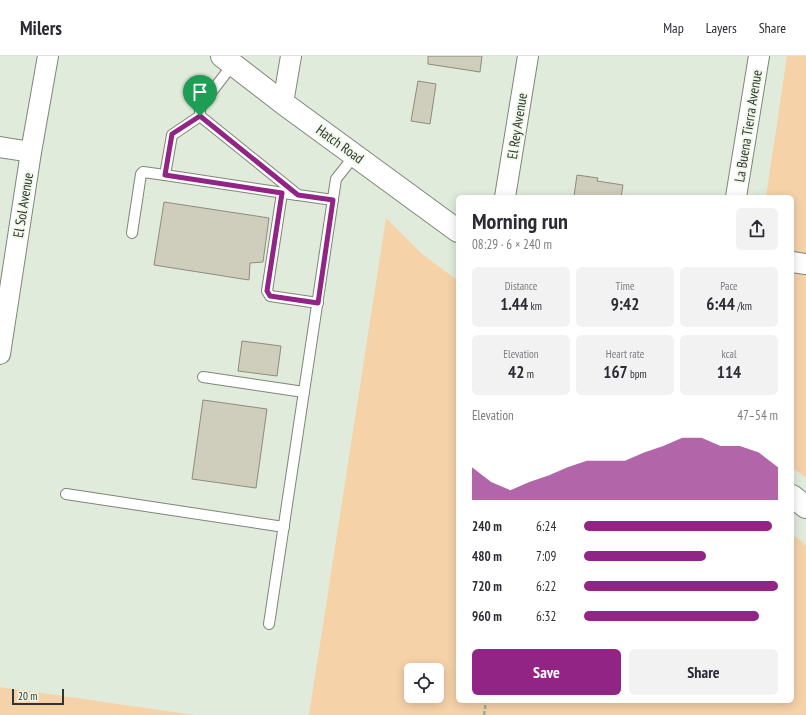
<!DOCTYPE html>
<meta charset="utf-8">
<style>
body{margin:0;font-family:"PT Sans Narrow",sans-serif;background:#f2f2f3;color:#2b2b33;height:100vh;display:flex;flex-direction:column;font-size:15px;white-space:nowrap}
*{box-sizing:border-box;margin:0}
p{font-size:13px;color:#7c7c81}
.icon{flex:none;width:22px;height:22px;fill:none;stroke:currentColor;stroke-width:2;stroke-linecap:round;stroke-linejoin:round}
.map{position:relative;flex:1;overflow:hidden}
.sheet{position:absolute;left:456px;top:139px;width:338px;height:508px;display:flex;flex-direction:column;background:#fff;border-radius:6px;box-shadow:0 2px 10px #0003}
.sheet>*{flex:none}
.fabs{position:absolute;left:404px;top:607px;display:grid;gap:8px}
.fabs a{display:grid;place-items:center;width:40px;height:40px;border-radius:6px;background:#fff;box-shadow:0 2px 10px #0003;font-size:20px}
.scale{position:absolute;left:12px;bottom:10px;width:52px;box-sizing:border-box;padding-left:4px;border:2px solid #31352f;border-top:0;font-size:11px;line-height:14px;white-space:nowrap;color:#31352f;-webkit-text-stroke:3px #eef8e8;paint-order:stroke}
.pin{position:absolute;display:grid;place-items:center;width:34px;height:34px;color:#fff;margin:-41px -17px;border-radius:50% 50% 50% 0;rotate:-45deg;box-shadow:0 0 4px #0007}
.pin .icon{rotate:45deg}
.round{display:grid;place-items:center;flex:none;width:42px;height:42px;border-radius:6px;background:#f2f2f3}
.headline{display:flex;align-items:center;justify-content:space-between;height:68px;padding:0 16px}
h1{font-size:22px;font-weight:700;line-height:30px}
.stats{display:grid;grid-template-columns:repeat(3,1fr);gap:6px;height:68px;padding:4px 16px}
.stats div{display:grid;align-content:center;border-radius:6px;background:#f2f2f3;text-align:center}
.stats b{font-size:17px;font-weight:700}
.stats small{font-size:11px;font-weight:400}
.stats p{font-size:11px}
.chart{height:112px;padding:8px 16px}
.chart p{display:flex;justify-content:space-between}
.chart svg{width:100%;height:72px;margin-top:4px;fill:#922485;opacity:.7}
.primary-button{display:flex;gap:8px;margin-top:auto;padding:8px 16px}
.primary-button a{flex:1;height:46px;border-radius:6px;background:#922485;color:#fff;font-size:16px;font-weight:700;line-height:46px;text-align:center}
.primary-button a+a{background:#f2f2f3;color:#2b2b33}
ul{padding:0 16px;list-style:none;font-size:13px}
li{display:grid;grid-template-columns:64px 48px 1fr;align-items:center;height:30px}
li i{height:10px;border-radius:5px;background:#922485}
header{display:flex;align-items:center;gap:24px;box-sizing:border-box;height:56px;padding:0 20px;background:#fff;border-bottom:1px solid #e1e1e2}
header strong{font-size:19px}
nav{display:flex;gap:22px;margin-inline-start:auto;font-size:14px}
.map>svg:first-child{display:block}
.green{fill:#f6d2a9;fill-rule:evenodd}
.building{fill:#cfcdbc;stroke:#8e8c7c}
.lines{fill:none;stroke-linecap:round;stroke-linejoin:round}
.service-casing{stroke:#7e8678;stroke-width:12}
.minor-casing{stroke:#7e8678;stroke-width:22}
.tertiary-casing{stroke:#7e8678;stroke-width:24}
.path{stroke:#a0a89b;stroke-width:2.5;stroke-dasharray:4 2;stroke-linecap:butt}
.service{stroke:#fff;stroke-width:10}
.minor{stroke:#fff;stroke-width:20}
.tertiary{stroke:#fff;stroke-width:22}
.route-casing{stroke:#fff;stroke-width:8}
.route{stroke:#922485;stroke-width:5}
.labels{text-anchor:middle;dominant-baseline:central;stroke-width:3.5;stroke-linejoin:round;paint-order:stroke}
.street-label{font-size:14px;fill:#31352f;stroke:#eef8e8}
</style>
<header>
<strong>Milers</strong>
<nav><a>Map</a><a>Layers</a><a>Share</a></nav>
</header>
<div class="map">
<svg width="806" height="659" viewBox="0 0 806 659">
<rect width="100%" height="100%" fill="#e1ebdb"/>
<!-- green -->
<g class="green">
<path d="M787,0H806V202L792,200V141H766Z"/>
<path d="M386,162L420,196L458,225V645H792V478L806,489V659H309ZM411,614H437V640H411Z"/>
<path d="M792,212L806,214V422L792,411Z"/>
<path d="M0,631L194,659H0Z"/>
</g>
<!-- building -->
<g class="building">
<path d="M428,0H482L480,16L428,8Z"/>
<path d="M418,25L436,28L430,68L411,65Z"/>
<path d="M577,119L598,122L597,125L623,129L621,141L574,140Z"/>
<path d="M164,146L269,162L263,206L250,207L249,224L154,209Z"/>
<path d="M242,285L281,290L277,320L238,315Z"/>
<path d="M203,344L267,353L256,432L192,423Z"/>
</g>
<g class="lines">
<!-- service casing -->
<g class="service-casing">
<g id="service">
<path d="M233,8L200,51V60L298,139L333,144"/>
<path d="M200,60L172,79L165,119L297,139"/>
<path d="M282,137L267,235L270,240L318,247"/>
<path d="M132,177L141,118L143,116L165,119"/>
<path d="M203,321L304,336"/>
<path d="M66,438L284,471"/>
<path d="M269,568L336,123L355,99"/>
</g>
</g>
<!-- minor casing -->
<g class="minor-casing">
<g id="minor">
<path d="M283,47L291,0"/>
<path d="M0,91L31,96"/>
<path d="M505,141L528,0"/>
<path d="M736,141L759,0"/>
<path d="M792,206L806,208"/>
<path d="M0,298L31,96L48,0"/>
</g>
</g>
<!-- tertiary casing -->
<g class="tertiary-casing">
<g id="tertiary">
<path d="M222,0L283,47L458,175"/>
<path d="M792,440L806,451"/>
</g>
</g>
<!-- path -->
<path class="path" d="M484,659L486,645"/>
<!-- service -->
<use href="#service" class="service"/>
<!-- minor -->
<use href="#minor" class="minor"/>
<!-- tertiary -->
<use href="#tertiary" class="tertiary"/>
</g>
<g class="lines">
<!-- route casing -->
<g class="route-casing">
<path id="route" d="M200,60L298,139L333,144L318,247L270,240L267,235L282,137L165,119L172,78Z"/>
</g>
<!-- route -->
<use href="#route" class="route"/>
</g>
<g class="labels">
<!-- street labels -->
<g class="street-label">
<text transform="translate(517 70) rotate(-81)">El Rey Avenue</text>
<text transform="translate(748 70) rotate(-81)">La Buena Tierra Avenue</text>
<text transform="translate(340 88) rotate(36)">Hatch Road</text>
<text transform="translate(23 149) rotate(-81)">El Sol Avenue</text>
</g>
</g>
</svg>
<div class="fabs">
<a><svg class="icon" aria-label="locate" viewBox="0 0 24 24"><circle cx="12" cy="12" r="6"/><path d="M12 2v4M12 18v4M2 12h4M18 12h4"/></svg></a>
</div>
<div class="scale">20 m</div>
<div class="pin" style="left:200px;top:60px;background:#1e9e55"><svg class="icon" aria-label="arrive" viewBox="0 0 24 24"><path d="M6 21V4h12l-3 4 3 4H6"/></svg></div>
<section class="sheet">
<div class="headline"><div><h1>Morning run</h1><p>08:29 · 6 × 240 m</p></div><a class="round"><svg class="icon" aria-label="share" viewBox="0 0 24 24"><path d="M12 15V3M7 8l5-5 5 5M5 13v7h14v-7"/></svg></a></div>
<div class="stats">
<div><p>Distance</p><b>1.44<small> km</small></b></div>
<div><p>Time</p><b>9:42</b></div>
<div><p>Pace</p><b>6:44<small> /km</small></b></div>
</div>
<div class="stats">
<div><p>Elevation</p><b>42<small> m</small></b></div>
<div><p>Heart rate</p><b>167<small> bpm</small></b></div>
<div><p>kcal</p><b>114</b></div>
</div>
<div class="chart"><p><span>Elevation</span>47–54 m</p>
<svg viewBox="0 0 160 44" preserveAspectRatio="none"><path d="M0 44V24L10 33L20 38L30 33L40 29L50 24L60 20L70 20L80 20L90 15L100 11L110 6L120 6L130 11L140 11L150 15L160 24V44z"/></svg>
</div>
<ul>
<li><b>240 m</b>6:24<i style="width:97%"></i></li>
<li><b>480 m</b>7:09<i style="width:63%"></i></li>
<li><b>720 m</b>6:22<i style="width:100%"></i></li>
<li><b>960 m</b>6:32<i style="width:90%"></i></li>
</ul>
<div class="primary-button"><a>Save</a><a>Share</a></div>
</section>
</div>
